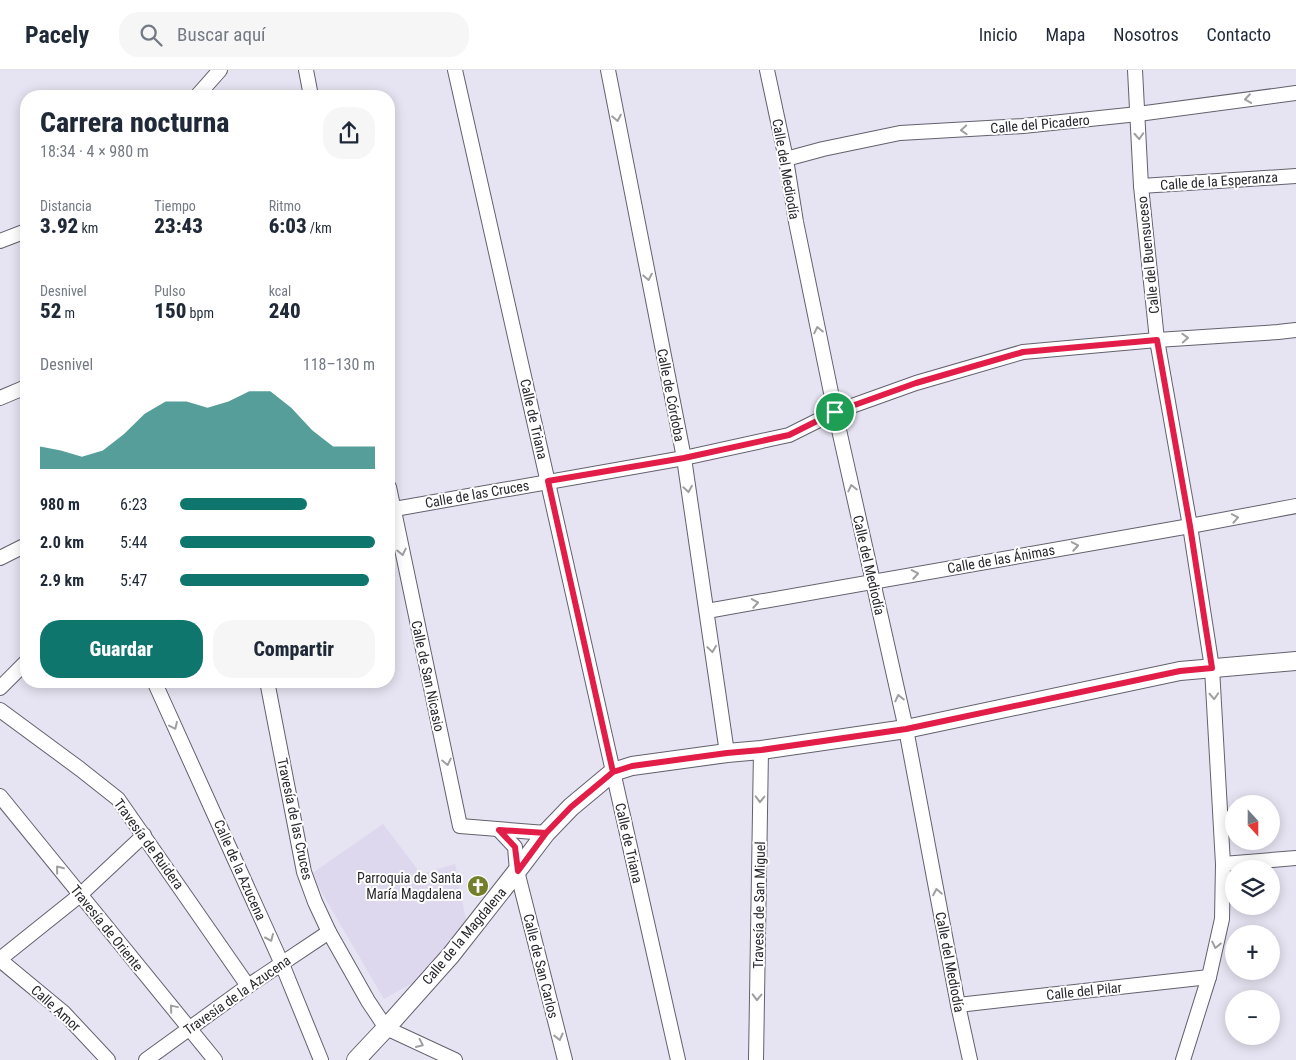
<!DOCTYPE html>
<html lang="es">
<meta charset="utf-8">
<style>
body{margin:0;font-family:"Roboto Condensed",sans-serif;background:#f6f6f7;color:#1f2937;height:100vh;display:flex;flex-direction:column;font-size:19px;white-space:nowrap}
*{box-sizing:border-box;margin:0}
p{font-size:16px;color:#747a83}
.icon{flex:none;width:28px;height:28px;fill:none;stroke:currentColor;stroke-width:2;stroke-linecap:round;stroke-linejoin:round}
.map{position:relative;flex:1;overflow:hidden}
.drawer{position:absolute;left:20px;top:20px;width:375px;height:598px;display:flex;flex-direction:column;background:#fff;border-radius:20px;box-shadow:0 2px 12px #0003}
.drawer>*{flex:none}
.needle{width:32px;rotate:159deg}
.buttons{position:absolute;left:1225px;top:725px;display:grid;gap:10px}
.buttons a{display:grid;place-items:center;width:55px;height:55px;border-radius:50%;background:#fff;box-shadow:0 2px 12px #0003;font-size:25px}
.pin{position:absolute;display:grid;place-items:center;width:42px;height:42px;color:#fff;margin:-21px;border:2px solid #fff;border-radius:50%;box-shadow:0 1px 5px #0007}
.round{display:grid;place-items:center;flex:none;width:52px;height:52px;border-radius:20px;background:#f6f6f7}
.summary{display:flex;align-items:center;justify-content:space-between;height:85px;padding:0 20px}
h1{font-size:28px;font-weight:800;line-height:38px}
.metrics{display:grid;grid-template-columns:repeat(3,1fr);gap:8px;height:85px;padding:5px 20px}
.metrics div{display:grid;align-content:center}
.metrics b{font-size:21px;font-weight:800}
.metrics small{font-size:14px;font-weight:400}
.metrics p{font-size:14px}
.chart{height:140px;padding:10px 20px}
.chart p{display:flex;justify-content:space-between}
.chart svg{width:100%;height:90px;margin-top:5px;fill:#0f766e;opacity:.7}
.action{display:flex;gap:10px;margin-top:auto;padding:10px 20px}
.action a{flex:1;height:58px;border-radius:20px;background:#0f766e;color:#fff;font-size:20px;font-weight:800;line-height:58px;text-align:center}
.action a+a{background:#f6f6f7;color:#1f2937}
ul{padding:0 20px;list-style:none;font-size:16px}
li{display:grid;grid-template-columns:80px 60px 1fr;align-items:center;height:38px}
li i{height:12px;border-radius:6px;background:#0f766e}
header{display:flex;align-items:center;gap:30px;box-sizing:border-box;height:70px;padding:0 25px;background:#fff;border-bottom:1px solid #e0e1e3}
header strong{font-size:24px}
nav{display:flex;gap:28px;margin-inline-start:auto;font-size:18px}
.search{width:350px;height:45px;background:#f6f6f7;display:flex;align-items:center;gap:12px;box-sizing:border-box;padding:0 18px;border-radius:20px;color:#747a83;font-size:19px}
.map>svg:first-child{display:block}
.built{fill:#ded8ef}
.lines{fill:none;stroke-linecap:round;stroke-linejoin:round}
.minor-casing{stroke:#64616e;stroke-width:16}
.tertiary-casing{stroke:#64616e;stroke-width:20}
.minor{stroke:#fff;stroke-width:14}
.tertiary{stroke:#fff;stroke-width:18}
.oneway{stroke:#9f9ea1}
.route-casing{stroke:#fff;stroke-width:10}
.route{stroke:#e11d48;stroke-width:6}
.labels{text-anchor:middle;dominant-baseline:central;stroke-width:4;stroke-linejoin:round;paint-order:stroke}
.street-label{font-size:14px;fill:#29282e;stroke:#fff}
.poi-label{font-size:14px;fill:#29282e;stroke:#fff;text-anchor:end}
</style>
<header>
<strong>Pacely</strong>
<div class="search"><svg class="icon" aria-label="search" viewBox="0 0 24 24"><circle cx="10" cy="10" r="6"/><path d="M15 15l6 6"/></svg>Buscar aquí</div>
<nav><a>Inicio</a><a>Mapa</a><a>Nosotros</a><a>Contacto</a></nav>
</header>
<div class="map">
<svg width="1296" height="990" viewBox="0 0 1296 990">
<rect width="100%" height="100%" fill="#e6e3f2"/>
<!-- built -->
<path class="built" d="M383,754L421,804L455,794L467,855L424,905L416,911L384,929L311,804Z"/>
<g class="lines">
<!-- minor casing -->
<g class="minor-casing">
<g id="minor">
<path d="M306,0L311,26"/>
<path d="M455,0L678,990"/>
<path d="M608,0L684,388L727,683"/>
<path d="M767,0L786,89L796,152L835,342L906,659L958,935L970,990"/>
<path d="M1135,0L1141,116L1157,270L1190,456L1212,598L1223,794L1222,849L1209,907L1183,990"/>
<path d="M197,26L220,0"/>
<path d="M786,89L823,79L900,63L1023,56L1138,44L1296,23"/>
<path d="M1141,116L1296,106"/>
<path d="M0,171L26,161"/>
<path d="M0,328L26,317"/>
<path d="M389,417L460,756L546,763"/>
<path d="M389,440L684,388L789,365L835,342L916,313L1023,282L1157,270L1278,262L1296,260"/>
<path d="M0,488L26,475"/>
<path d="M707,541L1190,456L1296,436"/>
<path d="M154,611L282,894L321,990"/>
<path d="M267,611L304,802L315,832L329,862L368,931L386,958L455,990"/>
<path d="M0,618L26,592"/>
<path d="M0,640L80,699L118,729L248,916"/>
<path d="M0,726L215,990"/>
<path d="M499,760L515,777L517,801L565,990"/>
<path d="M1223,794L1296,788"/>
<path d="M0,889L80,825L144,765"/>
<path d="M0,890L64,943L108,990"/>
<path d="M958,935L1209,907"/>
<path d="M146,990L248,916L329,862"/>
<path d="M756,990L761,680"/>
</g>
</g>
<!-- tertiary casing -->
<g class="tertiary-casing">
<path id="tertiary" d="M356,990L386,958L451,885L517,801L546,763L571,737L613,702L632,696L727,683L761,680L906,659L1180,601L1296,591"/>
</g>
<!-- minor -->
<use href="#minor" class="minor"/>
<!-- tertiary -->
<use href="#tertiary" class="tertiary"/>
</g>
<!-- one-way arrows -->
<defs><path id="oneway-chevron" d="M-2-3.5L2.5 0L-2 3.5" fill="none" stroke-width="1.6" stroke-linecap="round" stroke-linejoin="round" transform="scale(1.25)"/></defs>
<g class="oneway">
<use href="#oneway-chevron" transform="translate(1248 29) rotate(172)"/>
<use href="#oneway-chevron" transform="translate(617 48) rotate(79)"/>
<use href="#oneway-chevron" transform="translate(964 60) rotate(177)"/>
<use href="#oneway-chevron" transform="translate(1139 66) rotate(87)"/>
<use href="#oneway-chevron" transform="translate(648 207) rotate(79)"/>
<use href="#oneway-chevron" transform="translate(818 260) rotate(-102)"/>
<use href="#oneway-chevron" transform="translate(1185 268) rotate(-3)"/>
<use href="#oneway-chevron" transform="translate(852 418) rotate(-103)"/>
<use href="#oneway-chevron" transform="translate(688 419) rotate(81)"/>
<use href="#oneway-chevron" transform="translate(1235 448) rotate(-11)"/>
<use href="#oneway-chevron" transform="translate(1075 476) rotate(-10)"/>
<use href="#oneway-chevron" transform="translate(402 482) rotate(78)"/>
<use href="#oneway-chevron" transform="translate(915 504) rotate(-10)"/>
<use href="#oneway-chevron" transform="translate(755 533) rotate(-10)"/>
<use href="#oneway-chevron" transform="translate(712 579) rotate(82)"/>
<use href="#oneway-chevron" transform="translate(1214 626) rotate(87)"/>
<use href="#oneway-chevron" transform="translate(899 628) rotate(-103)"/>
<use href="#oneway-chevron" transform="translate(174 656) rotate(65)"/>
<use href="#oneway-chevron" transform="translate(447 692) rotate(78)"/>
<use href="#oneway-chevron" transform="translate(760 729) rotate(91)"/>
<use href="#oneway-chevron" transform="translate(59 799) rotate(-129)"/>
<use href="#oneway-chevron" transform="translate(937 822) rotate(-101)"/>
<use href="#oneway-chevron" transform="translate(270 868) rotate(66)"/>
<use href="#oneway-chevron" transform="translate(1216 875) rotate(102)"/>
<use href="#oneway-chevron" transform="translate(757 927) rotate(91)"/>
<use href="#oneway-chevron" transform="translate(173 938) rotate(-130)"/>
<use href="#oneway-chevron" transform="translate(559 967) rotate(76)"/>
<use href="#oneway-chevron" transform="translate(420 974) rotate(25)"/>
</g>
<g class="lines">
<!-- route casing -->
<g class="route-casing">
<path id="route" d="M835,342L789,365L684,388L548,411L613,702L571,737L546,763L518,801L515,777L499,760L546,763L571,737L613,702L632,696L727,683L761,680L906,659L1180,601L1212,598L1190,456L1157,270L1023,282L916,313L835,342"/>
</g>
<!-- route -->
<use href="#route" class="route"/>
</g>
<!-- icons -->
<defs>
<g id="church-disc" transform="scale(1.125)"><circle r="9.5" fill="#747f2c" stroke="#fff"/><path d="M-1.2-6h2.4v3.5h3.3v2.4h-3.3V6h-2.4V-.1h-3.3v-2.4h3.3Z" fill="#fff"/></g>
</defs>
<g fill-rule="evenodd">
<use href="#church-disc" x="478" y="816"/>
</g>
<g class="labels">
<!-- street labels -->
<g class="street-label">
<text transform="translate(1040 54) rotate(-5)">Calle del Picadero</text>
<text transform="translate(786 99) rotate(80)">Calle del Mediodía</text>
<text transform="translate(1219 111) rotate(-4)">Calle de la Esperanza</text>
<text transform="translate(1148 185) rotate(-96)">Calle del Buensuceso</text>
<text transform="translate(671 325) rotate(79)">Calle de Córdoba</text>
<text transform="translate(534 349) rotate(77)">Calle de Triana</text>
<text transform="translate(477 424) rotate(-10)">Calle de las Cruces</text>
<text transform="translate(1001 489) rotate(-10)">Calle de las Ánimas</text>
<text transform="translate(869 495) rotate(77)">Calle del Mediodía</text>
<text transform="translate(428 606) rotate(78)">Calle de San Nicasio</text>
<text transform="translate(295 749) rotate(78)">Travesía de las Cruces</text>
<text transform="translate(629 773) rotate(77)">Calle de Triana</text>
<text transform="translate(149 774) rotate(54)">Travesía de Ruidera</text>
<text transform="translate(240 800) rotate(66)">Calle de la Azucena</text>
<text transform="translate(759 835) rotate(-89)">Travesía de San Miguel</text>
<text transform="translate(107 858) rotate(51)">Travesía de Oriente</text>
<text transform="translate(464 866) rotate(-50)">Calle de la Magdalena</text>
<text transform="translate(950 892) rotate(79)">Calle del Mediodía</text>
<text transform="translate(541 896) rotate(76)">Calle de San Carlos</text>
<text transform="translate(1084 921) rotate(-6)">Calle del Pilar</text>
<text transform="translate(237 925) rotate(-35)">Travesía de la Azucena</text>
<text transform="translate(56 938) rotate(42)">Calle Amor</text>
</g>
<!-- poi labels -->
<g class="poi-label">
<text x="462" y="808">Parroquia de Santa<tspan x="462" dy="16">María Magdalena</tspan></text>
</g>
</g>
</svg>
<div class="buttons">
<a><svg class="needle" viewBox="-14 -14 28 28"><path d="M0-13l5 13h-10z" fill="#e53935"/><path d="M0 13l5-13h-10z" fill="#747a83"/></svg></a>
<a><svg class="icon" aria-label="layers" viewBox="0 0 24 24"><path d="M12 4l9 5-9 5-9-5zM3 14l9 5 9-5"/></svg></a>
<a>+</a>
<a>−</a>
</div>
<div class="pin" style="left:835px;top:342px;background:#1e9e55"><svg class="icon" aria-label="arrive" viewBox="0 0 24 24"><path d="M6 21V4h12l-3 4 3 4H6"/></svg></div>
<section class="drawer">
<div class="summary"><div><h1>Carrera nocturna</h1><p>18:34 · 4 × 980 m</p></div><a class="round"><svg class="icon" aria-label="share" viewBox="0 0 24 24"><path d="M12 15V3M7 8l5-5 5 5M5 13v7h14v-7"/></svg></a></div>
<div class="metrics">
<div><p>Distancia</p><b>3.92<small> km</small></b></div>
<div><p>Tiempo</p><b>23:43</b></div>
<div><p>Ritmo</p><b>6:03<small> /km</small></b></div>
</div>
<div class="metrics">
<div><p>Desnivel</p><b>52<small> m</small></b></div>
<div><p>Pulso</p><b>150<small> bpm</small></b></div>
<div><p>kcal</p><b>240</b></div>
</div>
<div class="chart"><p><span>Desnivel</span>118–130 m</p>
<svg viewBox="0 0 160 44" preserveAspectRatio="none"><path d="M0 44V33L10 35L20 38L30 35L40 27L50 17L60 11L70 11L80 14L90 11L100 6L110 6L120 14L130 25L140 33L150 33L160 33V44z"/></svg>
</div>
<ul>
<li><b>980 m</b>6:23<i style="width:65%"></i></li>
<li><b>2.0 km</b>5:44<i style="width:100%"></i></li>
<li><b>2.9 km</b>5:47<i style="width:97%"></i></li>
</ul>
<div class="action"><a>Guardar</a><a>Compartir</a></div>
</section>
</div>
